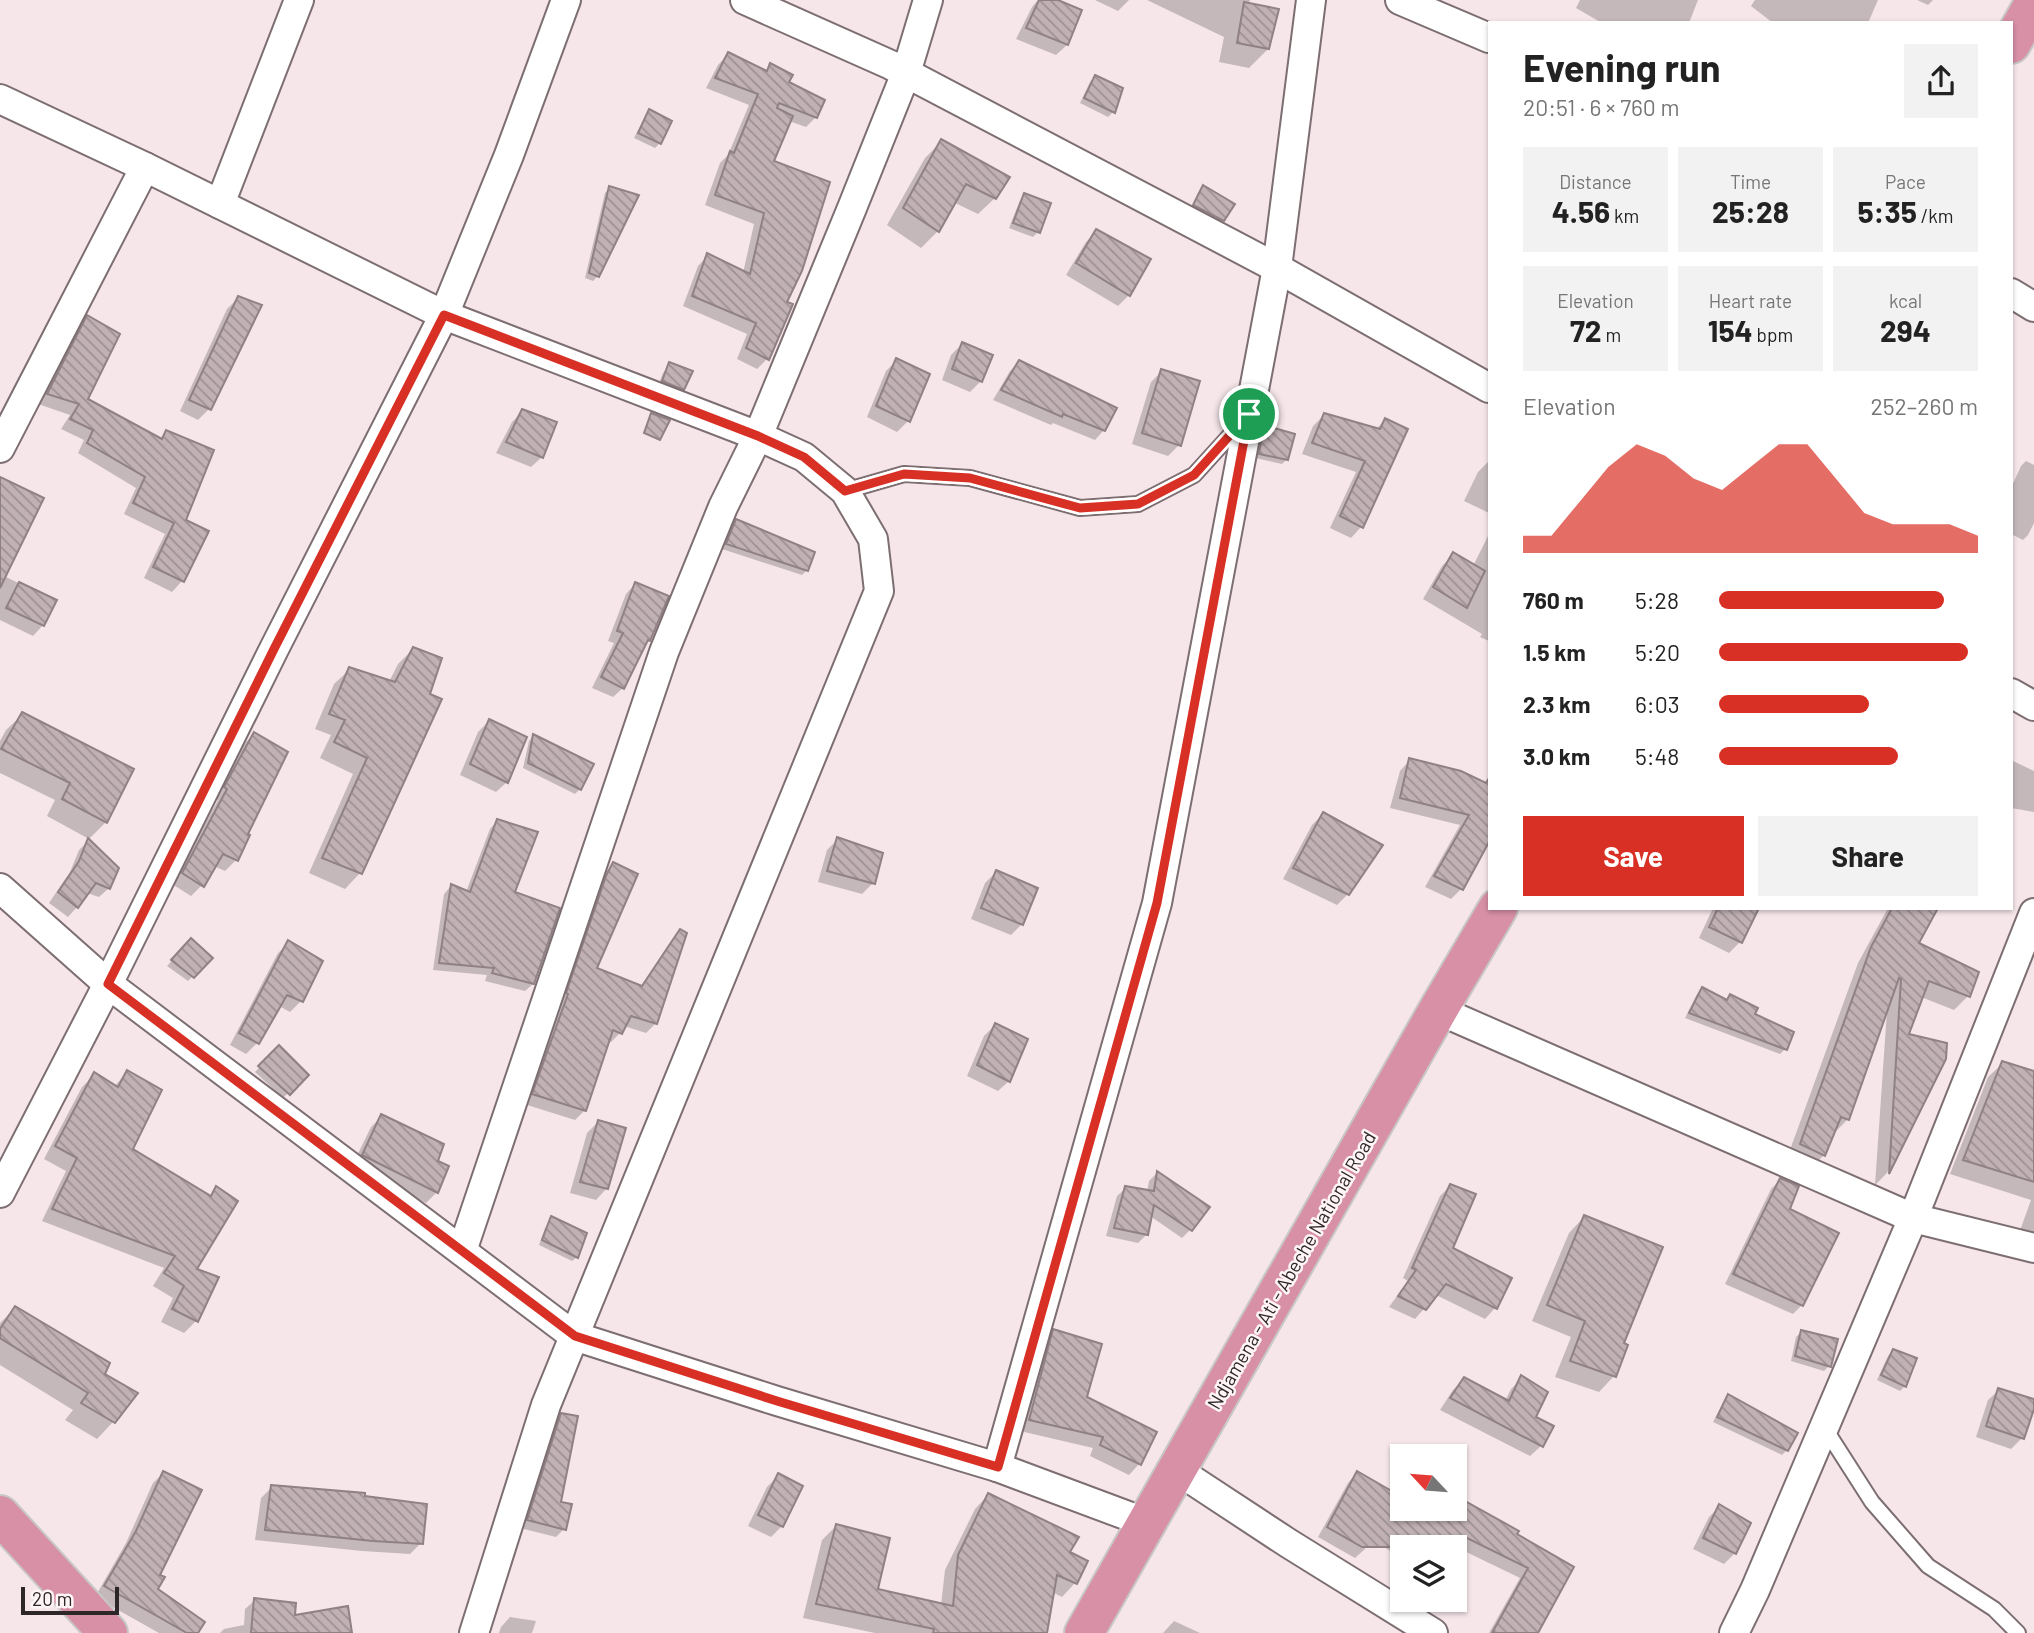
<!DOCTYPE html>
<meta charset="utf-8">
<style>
body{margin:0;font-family:Barlow,sans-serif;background:#f2f2f2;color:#222;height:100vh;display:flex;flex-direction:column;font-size:26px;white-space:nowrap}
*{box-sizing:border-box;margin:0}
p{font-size:23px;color:#767676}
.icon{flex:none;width:38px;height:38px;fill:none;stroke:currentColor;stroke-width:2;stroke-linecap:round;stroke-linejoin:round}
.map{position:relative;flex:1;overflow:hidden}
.side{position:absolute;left:1488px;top:21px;width:525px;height:889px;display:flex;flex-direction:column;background:#fff;border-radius:0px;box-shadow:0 2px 5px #0004}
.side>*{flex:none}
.needle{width:46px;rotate:296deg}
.tools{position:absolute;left:1390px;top:1444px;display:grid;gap:14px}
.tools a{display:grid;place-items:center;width:77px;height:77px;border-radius:0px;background:#fff;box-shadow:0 2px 5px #0004;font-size:35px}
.scale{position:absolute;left:21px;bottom:18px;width:98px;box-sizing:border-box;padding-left:7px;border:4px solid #2d2729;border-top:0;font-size:19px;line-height:24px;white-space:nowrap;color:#2d2729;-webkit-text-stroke:5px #fff5f7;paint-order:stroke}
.pin{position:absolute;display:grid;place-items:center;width:60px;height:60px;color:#fff;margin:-30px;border:4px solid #fff;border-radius:50%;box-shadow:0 2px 7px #0007}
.round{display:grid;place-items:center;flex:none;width:74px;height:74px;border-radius:0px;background:#f2f2f2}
.summary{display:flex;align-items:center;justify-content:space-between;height:119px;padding:0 35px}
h1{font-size:38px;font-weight:700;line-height:52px}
.stats{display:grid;grid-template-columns:repeat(3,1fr);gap:10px;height:119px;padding:7px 35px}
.stats div{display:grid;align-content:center;border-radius:0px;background:#f2f2f2;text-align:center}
.stats b{font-size:30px;font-weight:700}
.stats small{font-size:19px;font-weight:400}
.stats p{font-size:19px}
.chart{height:196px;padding:14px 35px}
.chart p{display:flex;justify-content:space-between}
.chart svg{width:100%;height:126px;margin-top:7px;fill:#d93025;opacity:.7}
.action{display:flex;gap:14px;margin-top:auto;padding:14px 35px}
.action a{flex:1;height:80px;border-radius:0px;background:#d93025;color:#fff;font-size:28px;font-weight:700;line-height:80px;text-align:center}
.action a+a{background:#f2f2f2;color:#222}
ul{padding:0 35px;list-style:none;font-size:23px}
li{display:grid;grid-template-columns:112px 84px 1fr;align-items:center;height:52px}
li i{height:18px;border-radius:9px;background:#d93025}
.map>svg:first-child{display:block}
.shadow{fill:#0003}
.building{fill:url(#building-back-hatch);stroke:#908184;stroke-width:2}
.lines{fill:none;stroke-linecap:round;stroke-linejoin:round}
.service-casing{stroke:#7c6e71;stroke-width:18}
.minor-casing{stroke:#7c6e71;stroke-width:32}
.trunk-casing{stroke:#c8c7c7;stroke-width:42}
.service{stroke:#fff;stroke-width:14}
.minor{stroke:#fff;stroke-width:28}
.trunk{stroke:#d890a6;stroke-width:38}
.route-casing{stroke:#fff;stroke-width:14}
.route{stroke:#d93025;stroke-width:9}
.labels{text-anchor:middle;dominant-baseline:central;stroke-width:5;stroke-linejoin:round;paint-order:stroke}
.street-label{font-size:19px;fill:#2d2729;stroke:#fff5f7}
</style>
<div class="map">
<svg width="2034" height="1633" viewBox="0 0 2034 1633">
<defs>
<pattern id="building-back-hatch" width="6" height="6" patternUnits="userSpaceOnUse" patternTransform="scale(1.75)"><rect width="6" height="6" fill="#c1b1b5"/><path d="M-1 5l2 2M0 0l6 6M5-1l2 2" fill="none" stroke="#9d9093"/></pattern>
</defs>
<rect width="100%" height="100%" fill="#f6e6ea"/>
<!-- shadow -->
<g class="shadow">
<path d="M1038,0H1053L1079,11L1067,45L1056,55L1016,39L1032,7Z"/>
<path d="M1095,0H1129L1118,11Z"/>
<path d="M1147,0H1250L1248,5L1268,49L1249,68L1219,62L1224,37Z"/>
<path d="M1580,0H1698L1689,23H1602L1576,8Z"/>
<path d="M1755,0H1878L1868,23H1773L1751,6Z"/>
<path d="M1917,0H1933L1928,5Z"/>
<path d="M728,54L764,72L770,66L816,117L806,127L789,121L771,162L785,303L767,359L757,369L737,359L747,334L683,306L698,266L708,255L743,273L754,224L705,205L720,163L728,155L749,105L706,88L718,65Z"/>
<path d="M1095,77L1113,112L1108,117L1080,103L1090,82Z"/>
<path d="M650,112L660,143L655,148L634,138L645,117Z"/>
<path d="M942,141L995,198L978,214L953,202L938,231L921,248L887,225L925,158Z"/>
<path d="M1204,187L1223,220L1218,225L1190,211L1199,192Z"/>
<path d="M610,188L598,276L593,281L585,278L605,193Z"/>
<path d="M1025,195L1038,232L1033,237L1009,228L1020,200Z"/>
<path d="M1097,231L1129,295L1118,306L1066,275L1086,242Z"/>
<path d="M238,298L209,409L198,420L180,411L227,309Z"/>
<path d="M88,317L86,400L159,440L166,432L184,521L206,532L182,581L172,592L144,578L165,534L124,514L136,488L78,453L84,440L61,429L70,415L38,404L77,328Z"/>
<path d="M962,344L981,381L970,392L942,380L951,355Z"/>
<path d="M897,360L927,375L908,421L897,432L867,417L886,371Z"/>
<path d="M1019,362L1104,430L1095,440L1053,423L1051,425L993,400L1010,371Z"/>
<path d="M668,367L683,389L678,394L658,386L663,373Z"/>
<path d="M1162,371L1179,445L1168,456L1132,444L1151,382Z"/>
<path d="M523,411L542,457L531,467L496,453L512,422Z"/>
<path d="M1324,415L1376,429L1385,420L1361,527L1351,538L1330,528L1356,472L1302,454L1313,426Z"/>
<path d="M1265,427L1287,459L1282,464L1255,458L1260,432Z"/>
<path d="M1489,461V513L1464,501L1478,472Z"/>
<path d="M2026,461L2034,465V523L2028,535L2023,540L2011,534V488L2021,466Z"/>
<path d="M0,479L4,576L55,601L43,625L33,636L0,620Z"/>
<path d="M736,521L807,570L802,575L722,549L731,526Z"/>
<path d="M1489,534V641L1480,637L1482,634L1423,599L1442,566L1453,555L1473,566Z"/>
<path d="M635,584L649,640L643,647L623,688L613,697L592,688L614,643L608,641L626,594Z"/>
<path d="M413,649L360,873L345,889L309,873L353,774L320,758L331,735L315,729L334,684L350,669L389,682L398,664Z"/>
<path d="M23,714L131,770L106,822L89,839L47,816L55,800L0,773V741L6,730Z"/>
<path d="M489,721L507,782L496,792L460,775L478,732Z"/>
<path d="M254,734L246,835L248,836L236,860L225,871L214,866L202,885L191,896L172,884L218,800L214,799L243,745Z"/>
<path d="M533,736L580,789L575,794L523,768L529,741Z"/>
<path d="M1410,760L1460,773L1489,787V832L1461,889L1451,899L1425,887L1460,825L1390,808L1400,771Z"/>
<path d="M2011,760L2034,771V812L2011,808Z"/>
<path d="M1323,814L1348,894L1337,905L1283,879L1312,825Z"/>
<path d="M497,821L533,984L525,991L485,981L487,975L433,970L444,894L451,886L466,892L490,829Z"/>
<path d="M838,839L873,883L862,894L818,882L827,850Z"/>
<path d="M88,841L109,888L99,897L87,893L77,907L68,917L49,903L70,872L79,850Z"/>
<path d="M613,864L595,969L640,988L671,941L680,932L656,1023L646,1033L624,1026L620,1033L611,1042L608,1041L585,1110L575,1120L524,1104L604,874Z"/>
<path d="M996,872L1022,924L1011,935L971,919L985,883Z"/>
<path d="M1713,908H1757L1740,942L1729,953L1699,938Z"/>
<path d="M1888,908H1936L1916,944L1968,996L1954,1010L1921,997L1907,1035L1944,1058L1887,1173L1875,1185L1887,1011L1848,1119L1834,1133L1824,1155L1810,1169L1787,1158L1858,963Z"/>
<path d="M191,940L210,958L188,981L167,966Z"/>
<path d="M289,943L301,1001L290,1012L279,1006L257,1043L246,1054L230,1045L278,953Z"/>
<path d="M1702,989L1726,1001L1730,996L1753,1014L1785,1049L1780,1054L1685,1018L1697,994Z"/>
<path d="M995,1025L1009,1081L998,1091L967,1076L984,1036Z"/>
<path d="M279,1047L306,1075L283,1098L255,1072Z"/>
<path d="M2003,1063L2034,1073V1241L2018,1236L2031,1200L1950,1174L1988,1077Z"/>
<path d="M127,1072L130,1150L209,1197L217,1189L194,1270L196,1321L184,1333L161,1322L173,1298L153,1286L164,1268L42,1221L66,1171L44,1159L82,1087L94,1075L114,1087Z"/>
<path d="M382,1116L436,1161L437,1192L426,1203L352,1166L371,1127Z"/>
<path d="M598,1122L607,1188L596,1200L570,1193L587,1133Z"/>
<path d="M1157,1173L1190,1230L1182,1238L1150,1216L1147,1234L1138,1243L1106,1236L1117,1196L1126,1188L1147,1192L1149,1181Z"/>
<path d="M1780,1180L1788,1210L1802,1305L1793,1314L1725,1284L1771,1189Z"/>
<path d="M1450,1186L1451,1248L1509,1279L1495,1308L1485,1319L1436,1295L1415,1319L1389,1307L1408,1281L1403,1278L1440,1196Z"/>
<path d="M1584,1217L1621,1344L1614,1376L1599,1392L1555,1377L1571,1337L1532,1321L1569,1233Z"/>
<path d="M550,1222L577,1257L572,1261L539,1245L545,1228Z"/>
<path d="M15,1308L103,1375L136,1393L113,1422L97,1439L65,1420L73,1410L0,1365V1323Z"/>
<path d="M1054,1331L1085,1398L1139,1464L1129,1475L1090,1456L1093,1448L1020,1431L1043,1342Z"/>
<path d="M1801,1332L1829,1366L1824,1371L1791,1361L1796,1337Z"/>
<path d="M1893,1351L1915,1359L1905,1386L1900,1391L1877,1380L1888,1356Z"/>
<path d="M1522,1378L1541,1446L1530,1456L1440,1410L1453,1390L1464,1379L1505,1401L1511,1389Z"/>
<path d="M1999,1390L2034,1401L2022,1438L2011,1449L1976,1437L1988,1400Z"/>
<path d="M1729,1396L1787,1450L1782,1455L1713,1422L1724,1401Z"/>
<path d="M561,1415L559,1503L564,1529L556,1537L520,1528L553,1423Z"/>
<path d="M163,1473L156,1589L196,1633H159L95,1597L126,1543L153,1483Z"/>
<path d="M1357,1473L1402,1508L1514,1535L1571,1568L1536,1633H1489L1520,1578L1458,1548L1454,1555V1547H1402V1558L1371,1539L1365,1549L1355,1558L1318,1537L1348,1483Z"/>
<path d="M778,1476L782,1526L771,1537L748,1526L767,1487Z"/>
<path d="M272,1487L363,1498L421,1543L410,1554L362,1551L255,1540L261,1498Z"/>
<path d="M988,1495L1068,1552L1075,1583L1062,1597L1052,1592L1045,1633H875L803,1618L822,1540L836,1526L875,1590L941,1605L945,1570L975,1509Z"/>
<path d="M1720,1506L1735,1553L1724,1564L1693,1549L1709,1517Z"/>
<path d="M255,1600L293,1617L350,1633H220L224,1629L244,1625L245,1609Z"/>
<path d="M510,1617L536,1621L532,1633H499L501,1627Z"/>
<path d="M1174,1621L1200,1633H1163Z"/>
</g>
<!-- building -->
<g class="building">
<path d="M1039,0H1058L1082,10L1068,45L1026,28Z"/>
<path d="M1244,2L1279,9L1269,49L1237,43Z"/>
<path d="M728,52L767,71L770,63L793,75L789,82L825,100L817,118L779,103L777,108L793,116L774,161L830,182L802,271L787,302L793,304L769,360L746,348L756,323L692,296L707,253L750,274L764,213L715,195L730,151L734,153L758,94L715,78Z"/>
<path d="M1095,75L1123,88L1115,113L1084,98Z"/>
<path d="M649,109L672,121L661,144L638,133Z"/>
<path d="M941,139L1010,177L996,199L966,184L939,232L903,208Z"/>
<path d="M1203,185L1235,204L1224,221L1193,205Z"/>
<path d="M609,186L639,195L599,277L589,273Z"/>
<path d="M1024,193L1051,203L1040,233L1013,223Z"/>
<path d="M1096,229L1151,259L1130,296L1076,263Z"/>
<path d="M238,296L262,305L211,410L189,400Z"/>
<path d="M87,315L120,334L88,399L162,439L166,430L214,450L186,520L209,531L184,582L153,567L174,523L133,503L145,477L87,443L93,430L70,419L79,404L47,394Z"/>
<path d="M962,342L993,355L982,382L952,369Z"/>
<path d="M896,358L930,374L910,422L876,406Z"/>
<path d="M1019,360L1117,408L1105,431L1063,414L1062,417L1001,390Z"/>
<path d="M669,362L693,371L684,390L662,381Z"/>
<path d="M1161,369L1200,381L1181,446L1142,433Z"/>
<path d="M522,409L557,422L543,458L506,442Z"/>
<path d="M651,413L670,420L660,440L644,433Z"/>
<path d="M1324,413L1380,429L1385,418L1408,429L1363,528L1340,516L1365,461L1312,443Z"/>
<path d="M1264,425L1295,434L1288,460L1259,454Z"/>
<path d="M0,477L44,498L0,588Z"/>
<path d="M736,519L815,552L808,571L726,544Z"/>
<path d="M1453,552L1485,571L1467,608L1433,587Z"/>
<path d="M19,582L57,600L44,626L6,608Z"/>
<path d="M635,582L669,596L650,641L648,640L624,689L601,677L623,633L617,631Z"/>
<path d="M413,647L442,658L430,694L442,699L362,874L322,858L367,758L334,742L345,720L329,714L349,667L395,682Z"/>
<path d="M22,712L134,769L107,823L62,799L70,783L1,749Z"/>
<path d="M489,719L527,737L508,783L470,764Z"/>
<path d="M254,732L288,752L248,834L250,835L238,861L223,854L204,887L182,873L227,789L224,787Z"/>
<path d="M533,734L594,764L581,790L528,763Z"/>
<path d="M1409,758L1461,771L1486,783L1489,778V842L1463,890L1434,876L1469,815L1400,798Z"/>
<path d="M1323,812L1383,845L1349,895L1293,868Z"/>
<path d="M497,819L538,832L515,892L560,908L534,984L492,973L494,968L439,963L451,884L470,892Z"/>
<path d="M837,837L883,853L875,884L827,871Z"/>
<path d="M88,838L119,868L110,889L96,883L78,908L58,892L79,861Z"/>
<path d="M613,862L638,874L597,968L642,986L680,929L687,933L657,1024L631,1016L622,1034L613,1030L586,1111L532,1094L568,994L566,993L606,876Z"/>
<path d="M996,870L1038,888L1023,925L981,908Z"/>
<path d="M1718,908H1759L1742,943L1709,927Z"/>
<path d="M1892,908H1938L1919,943L1979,972L1970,997L1929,981L1909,1034L1947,1043L1946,1059L1889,1174L1901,979L1899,978L1849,1120L1841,1117L1825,1156L1800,1144L1871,947Z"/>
<path d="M191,938L213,958L194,978L171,960Z"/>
<path d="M288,940L323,961L303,1002L287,995L259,1044L239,1033Z"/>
<path d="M1702,987L1727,1000L1730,994L1758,1008L1755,1014L1794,1032L1787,1050L1689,1013Z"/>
<path d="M995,1023L1028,1039L1010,1082L977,1065Z"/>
<path d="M279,1045L309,1075L290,1095L258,1066Z"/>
<path d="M2002,1061L2034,1071V1182L1963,1160Z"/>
<path d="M127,1070L162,1090L133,1149L211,1196L216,1186L238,1201L197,1269L219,1277L198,1322L172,1309L184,1286L164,1273L175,1256L52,1209L77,1158L55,1146L94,1072L118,1087Z"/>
<path d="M381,1114L444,1144L438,1161L449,1166L438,1193L362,1155Z"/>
<path d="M598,1120L626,1128L608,1189L580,1182Z"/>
<path d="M1157,1171L1210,1207L1192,1231L1154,1205L1148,1235L1114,1228L1125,1186L1154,1191Z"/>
<path d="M1780,1178L1799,1186L1790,1209L1839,1233L1803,1306L1733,1274Z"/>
<path d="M1450,1184L1476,1194L1453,1248L1512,1278L1497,1309L1446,1284L1426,1310L1398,1296L1416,1270L1412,1268Z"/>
<path d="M1584,1215L1663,1247L1624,1343L1628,1345L1616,1377L1570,1361L1585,1321L1547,1305Z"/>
<path d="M551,1216L587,1233L578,1258L542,1240Z"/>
<path d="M15,1306L110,1363L105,1374L138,1393L115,1423L81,1403L88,1393L0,1338V1329Z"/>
<path d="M1053,1329L1102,1344L1087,1397L1157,1432L1141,1465L1100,1445L1103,1437L1029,1420Z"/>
<path d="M1801,1330L1838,1339L1831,1367L1795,1356Z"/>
<path d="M1893,1349L1917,1358L1906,1387L1881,1375Z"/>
<path d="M1521,1375L1548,1392L1536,1417L1554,1426L1543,1447L1450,1398L1464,1377L1509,1401Z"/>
<path d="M1998,1388L2034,1399V1409L2024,1439L1986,1426Z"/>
<path d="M1728,1394L1798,1433L1788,1451L1717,1417Z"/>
<path d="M561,1413L578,1416L561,1502L572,1504L566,1530L527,1520Z"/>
<path d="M163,1471L202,1490L160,1575L165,1577L158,1589L205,1622L198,1633H187L104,1586L136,1531Z"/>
<path d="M1357,1471L1402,1497V1508H1454V1495L1519,1531L1517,1534L1574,1567L1538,1633H1492L1528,1568L1465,1537L1460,1547H1362L1327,1527Z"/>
<path d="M778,1473L803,1486L783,1527L758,1515Z"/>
<path d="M271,1485L365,1493V1496L427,1504L423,1544L373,1541L265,1530Z"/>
<path d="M988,1493L1079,1537L1070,1552L1088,1561L1077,1584L1057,1575L1047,1633H933L934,1629L816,1604L836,1524L890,1538L878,1589L953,1606L958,1555Z"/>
<path d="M1719,1504L1751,1523L1736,1554L1703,1538Z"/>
<path d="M254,1598L296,1603L295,1615L348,1606L352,1633H251Z"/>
</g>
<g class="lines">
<!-- service casing -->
<g class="service-casing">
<g id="service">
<path d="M845,491L904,474L970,478L1080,508L1138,504L1194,475L1244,420"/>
<path d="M1824,1427L1872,1502L1928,1566L1994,1609L2018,1633"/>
</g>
</g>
<!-- minor casing -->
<g class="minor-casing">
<g id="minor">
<path d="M745,0L891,65L1277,268L1489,388"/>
<path d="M1400,0L1489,38"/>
<path d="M0,99L145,167L444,315L758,436L804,457L845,491L873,539L879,591L546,1405L474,1633"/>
<path d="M220,204L299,0"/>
<path d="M2011,293L2034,307"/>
<path d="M0,448L145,167"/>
<path d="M2011,693L2034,706"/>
<path d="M0,888L108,984L574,1336L777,1401L997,1467L1147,1523"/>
<path d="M1438,1010L1913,1218L2034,1248"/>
<path d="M0,1193L108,984L274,649L444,315L509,155L566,0"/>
<path d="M462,1251L664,652L723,507L758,436L852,208L906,73L928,0"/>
<path d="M997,1467L1157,903L1277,268L1311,0"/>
<path d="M1177,1470L1288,1543L1433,1633"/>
<path d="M1734,1633L1755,1590L1913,1218L2034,913"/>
</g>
</g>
<!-- trunk casing -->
<g class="trunk-casing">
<g id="trunk">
<path d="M2011,44L2034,3"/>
<path d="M0,1515L108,1633"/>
<path d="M1084,1633L1438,1010L1498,908"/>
</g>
</g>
<!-- service -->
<use href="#service" class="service"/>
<!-- minor -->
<use href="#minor" class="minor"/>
<!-- trunk -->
<use href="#trunk" class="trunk"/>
</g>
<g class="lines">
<!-- route casing -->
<g class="route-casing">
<path id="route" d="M444,315L758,436L804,457L845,491L904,474L970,478L1080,508L1138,504L1194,475L1249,414L1157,903L998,1467L777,1401L575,1336L108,984L274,649Z"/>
</g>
<!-- route -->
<use href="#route" class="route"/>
</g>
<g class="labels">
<!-- street labels -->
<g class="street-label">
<text transform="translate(1291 1270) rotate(-60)">Ndjamena - Ati - Abeche National Road</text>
</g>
</g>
</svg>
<div class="tools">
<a><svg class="needle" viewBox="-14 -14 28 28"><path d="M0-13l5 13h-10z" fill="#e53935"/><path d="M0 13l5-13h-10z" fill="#767676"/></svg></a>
<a><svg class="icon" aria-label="layers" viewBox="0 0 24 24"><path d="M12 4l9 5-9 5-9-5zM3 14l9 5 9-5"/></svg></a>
</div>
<div class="scale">20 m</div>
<div class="pin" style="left:1249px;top:414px;background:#1e9e55"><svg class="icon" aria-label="arrive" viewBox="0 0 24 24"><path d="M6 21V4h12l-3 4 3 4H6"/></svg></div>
<section class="side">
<div class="summary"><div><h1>Evening run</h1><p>20:51 · 6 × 760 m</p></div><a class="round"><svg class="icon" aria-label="share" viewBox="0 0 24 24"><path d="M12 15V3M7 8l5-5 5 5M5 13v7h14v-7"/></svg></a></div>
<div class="stats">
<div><p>Distance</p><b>4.56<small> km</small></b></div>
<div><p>Time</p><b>25:28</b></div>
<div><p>Pace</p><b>5:35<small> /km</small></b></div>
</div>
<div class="stats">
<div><p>Elevation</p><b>72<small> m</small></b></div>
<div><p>Heart rate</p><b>154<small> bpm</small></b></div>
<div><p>kcal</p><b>294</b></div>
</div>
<div class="chart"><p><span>Elevation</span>252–260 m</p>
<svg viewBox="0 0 160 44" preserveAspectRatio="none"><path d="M0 44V38L10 38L20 26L30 14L40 6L50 10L60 18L70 22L80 14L90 6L100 6L110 18L120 30L130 34L140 34L150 34L160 38V44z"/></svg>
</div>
<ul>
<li><b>760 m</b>5:28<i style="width:87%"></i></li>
<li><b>1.5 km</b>5:20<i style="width:96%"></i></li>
<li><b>2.3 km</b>6:03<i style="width:58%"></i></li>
<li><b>3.0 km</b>5:48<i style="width:69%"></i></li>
</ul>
<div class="action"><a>Save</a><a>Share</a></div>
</section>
</div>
